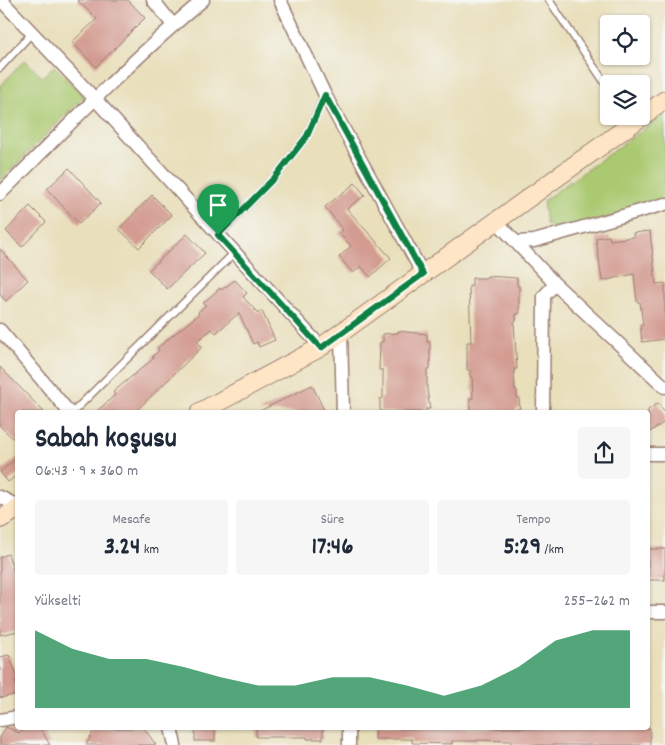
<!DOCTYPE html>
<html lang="tr">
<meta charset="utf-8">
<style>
body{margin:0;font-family:Dekko,sans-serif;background:#f6f6f7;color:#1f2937;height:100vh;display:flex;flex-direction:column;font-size:19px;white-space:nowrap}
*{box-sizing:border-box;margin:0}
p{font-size:16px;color:#747a83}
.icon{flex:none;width:28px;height:28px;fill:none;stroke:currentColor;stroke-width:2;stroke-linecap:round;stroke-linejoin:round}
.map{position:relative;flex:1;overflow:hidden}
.panel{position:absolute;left:15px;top:410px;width:635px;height:320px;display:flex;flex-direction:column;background:#fff;border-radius:5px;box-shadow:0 1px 4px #0004}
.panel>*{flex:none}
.buttons{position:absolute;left:600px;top:15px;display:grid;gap:10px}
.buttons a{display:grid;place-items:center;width:50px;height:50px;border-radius:5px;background:#fff;box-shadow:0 1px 4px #0004;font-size:25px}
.pin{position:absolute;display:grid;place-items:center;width:42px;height:42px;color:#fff;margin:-51px -21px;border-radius:50% 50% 50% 0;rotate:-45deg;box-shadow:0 0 5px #0007}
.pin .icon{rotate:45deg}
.round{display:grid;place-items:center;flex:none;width:52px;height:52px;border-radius:5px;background:#f6f6f7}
.overview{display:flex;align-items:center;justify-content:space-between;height:85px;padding:0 20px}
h1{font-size:28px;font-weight:700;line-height:38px}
.metrics{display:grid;grid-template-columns:repeat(3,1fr);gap:8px;height:85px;padding:5px 20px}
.metrics div{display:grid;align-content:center;border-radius:5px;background:#f6f6f7;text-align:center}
.metrics b{font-size:25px;font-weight:700}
.metrics small{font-size:14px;font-weight:400}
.metrics p{font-size:14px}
.chart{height:140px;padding:10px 20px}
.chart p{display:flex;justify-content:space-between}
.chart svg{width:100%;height:90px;margin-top:5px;fill:#0b8043;opacity:.7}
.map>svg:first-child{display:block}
.green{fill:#aac970;stroke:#7a744e}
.building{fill:#d39b91}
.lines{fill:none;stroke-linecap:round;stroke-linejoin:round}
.lane-casing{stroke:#9a7f73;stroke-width:9}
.street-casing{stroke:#9a7f73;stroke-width:15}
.secondary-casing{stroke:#9a7f73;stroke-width:20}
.lane{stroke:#fff;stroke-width:6}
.street{stroke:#fff;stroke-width:12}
.secondary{stroke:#fde5c5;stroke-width:18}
.route-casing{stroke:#fff;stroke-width:10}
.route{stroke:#0b8043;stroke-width:6}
</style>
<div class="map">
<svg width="665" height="745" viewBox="0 0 665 745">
<rect width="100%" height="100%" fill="#f6f6f2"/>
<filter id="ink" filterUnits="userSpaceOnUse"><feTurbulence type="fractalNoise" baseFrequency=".02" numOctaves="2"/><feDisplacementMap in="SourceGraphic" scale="10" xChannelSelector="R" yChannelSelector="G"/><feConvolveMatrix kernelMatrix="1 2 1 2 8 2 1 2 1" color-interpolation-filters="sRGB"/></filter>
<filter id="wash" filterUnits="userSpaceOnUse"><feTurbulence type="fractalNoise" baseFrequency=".0096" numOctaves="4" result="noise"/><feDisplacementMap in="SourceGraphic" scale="20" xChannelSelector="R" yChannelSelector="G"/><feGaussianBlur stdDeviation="1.12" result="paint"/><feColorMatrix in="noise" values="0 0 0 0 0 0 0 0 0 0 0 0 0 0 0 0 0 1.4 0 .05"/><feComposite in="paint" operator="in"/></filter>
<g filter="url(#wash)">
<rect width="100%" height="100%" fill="#e9dfbb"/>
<!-- green -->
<g class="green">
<path d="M25,60L42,77L54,66L84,96L0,181V86Z"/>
<path d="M665,114V200L560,232L546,224L543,201Z"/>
</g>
<g id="blocks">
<!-- building -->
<g class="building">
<path d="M77,0H128L145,18L96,67L72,42L97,19Z"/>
<path d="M69,168L101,203L79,224L47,189Z"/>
<path d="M355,183L365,195L347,209L391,258L370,277L361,266L353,273L339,257L351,246L339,233L343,230L325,207Z"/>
<path d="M152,195L172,215L139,248L119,229Z"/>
<path d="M30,206L46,222L22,247L6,231Z"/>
<path d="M650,231L656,284L665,283V339L642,342L640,325H643L640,302H637L634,274L602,281L596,238L609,236L610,240L634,237L633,233Z"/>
<path d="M187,234L205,253L167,289L149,270Z"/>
<path d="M0,249L28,280L6,301L0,295Z"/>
<path d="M487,276L517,278V286H519V314H516V321L514,322L517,369H514L515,390H517V398H519L520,409H516V412H473L472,410H470V398H473L472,377H470V370H467V342H471L469,286H472V278H487Z"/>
<path d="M235,280L247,293L243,297L258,313L262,311L275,340L259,347L257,342L253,344L239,313L216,333L212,329L197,341L202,347L135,412H96L115,395L113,392L154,358L152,357L159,350L157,348L199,314L198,312L206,305L203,303L220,288L221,290Z"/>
<path d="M398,331L427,334V342H430V369H427V390L430,409H426V412H383L380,410V399L383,398V370H379L380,342H383V334L398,333Z"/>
<path d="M0,367L44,412H18V443L0,426Z"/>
<path d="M312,385L325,412H258Z"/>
<path d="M658,403L665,413V422L648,433V410Z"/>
<path d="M18,457V474L8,482L0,472Z"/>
<rect x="648" y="549" width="17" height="31"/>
<path d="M8,554L18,584V631L0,635V557Z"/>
<path d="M9,655L18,679L15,681L18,694L0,698V657Z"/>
<path d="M6,727L19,733L28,728H40L50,745H0V738Z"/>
<path d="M95,728H144L156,745H86Z"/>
<rect x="195" y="728" width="20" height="13"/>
<path d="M256,728H323V739H307V737H256Z"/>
<path d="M376,728H650V745H511V741L477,740V741H452V744L412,743V739H375Z"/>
</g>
</g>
</g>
<g filter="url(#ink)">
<use href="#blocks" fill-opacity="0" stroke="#9a7f73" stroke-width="1"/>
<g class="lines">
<!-- lane casing -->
<g class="lane-casing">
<g id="lane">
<path d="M549,0L609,89"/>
<path d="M0,68L32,33"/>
<path d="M218,235L275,177L307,136L324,96"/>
<path d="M73,412L234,253"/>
</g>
</g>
<!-- street casing -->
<g class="street-casing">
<g id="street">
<path d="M1,0L95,99L321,347"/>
<path d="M153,0L173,25"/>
<path d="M280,0L325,95L423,274"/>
<path d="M0,194C66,128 131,60 203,0"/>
<path d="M497,222L555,284L665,387"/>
<path d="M516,242L534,241L665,204"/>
<path d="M0,330L69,412"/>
<path d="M341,333L343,412"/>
<path d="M543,412L544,296L555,284"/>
<path d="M648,454H665"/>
<path d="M0,497L18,506"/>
<path d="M648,612H665"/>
<path d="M0,720L18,717"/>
<path d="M171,728L175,745"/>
<path d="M349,728V745"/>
</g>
</g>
<!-- secondary casing -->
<g class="secondary-casing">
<g id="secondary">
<path d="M200,412L321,347L665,100"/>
<path d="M0,519L18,509"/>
</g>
</g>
<!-- lane -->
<use href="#lane" class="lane"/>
<!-- street -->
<use href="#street" class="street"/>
<!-- secondary -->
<use href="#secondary" class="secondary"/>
</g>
</g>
<g class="lines" filter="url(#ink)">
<!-- route casing -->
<g class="route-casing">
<path id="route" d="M325,95L423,274L321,348L218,235L275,177L307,136Z"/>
</g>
<!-- route -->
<use href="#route" class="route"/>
</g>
</svg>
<div class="buttons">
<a><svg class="icon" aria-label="locate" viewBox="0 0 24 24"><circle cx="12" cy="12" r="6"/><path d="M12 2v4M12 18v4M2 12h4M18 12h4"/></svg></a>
<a><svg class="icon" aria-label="layers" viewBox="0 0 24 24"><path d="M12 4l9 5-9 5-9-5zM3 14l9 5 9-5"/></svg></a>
</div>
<div class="pin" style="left:218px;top:235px;background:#1e9e55"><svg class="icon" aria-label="arrive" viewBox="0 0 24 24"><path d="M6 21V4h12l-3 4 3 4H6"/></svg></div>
<section class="panel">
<div class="overview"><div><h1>Sabah koşusu</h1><p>06:43 · 9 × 360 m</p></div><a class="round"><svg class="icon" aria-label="share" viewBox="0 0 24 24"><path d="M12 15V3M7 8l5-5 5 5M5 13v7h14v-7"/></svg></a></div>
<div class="metrics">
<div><p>Mesafe</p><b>3.24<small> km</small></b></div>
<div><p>Süre</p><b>17:46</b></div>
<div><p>Tempo</p><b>5:29<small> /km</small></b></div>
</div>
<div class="chart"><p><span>Yükselti</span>255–262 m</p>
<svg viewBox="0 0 160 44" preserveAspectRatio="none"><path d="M0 44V6L10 15L20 20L30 20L40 24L50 29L60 33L70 33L80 29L90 29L100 33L110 38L120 33L130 24L140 11L150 6L160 6V44z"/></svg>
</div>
</section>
</div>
